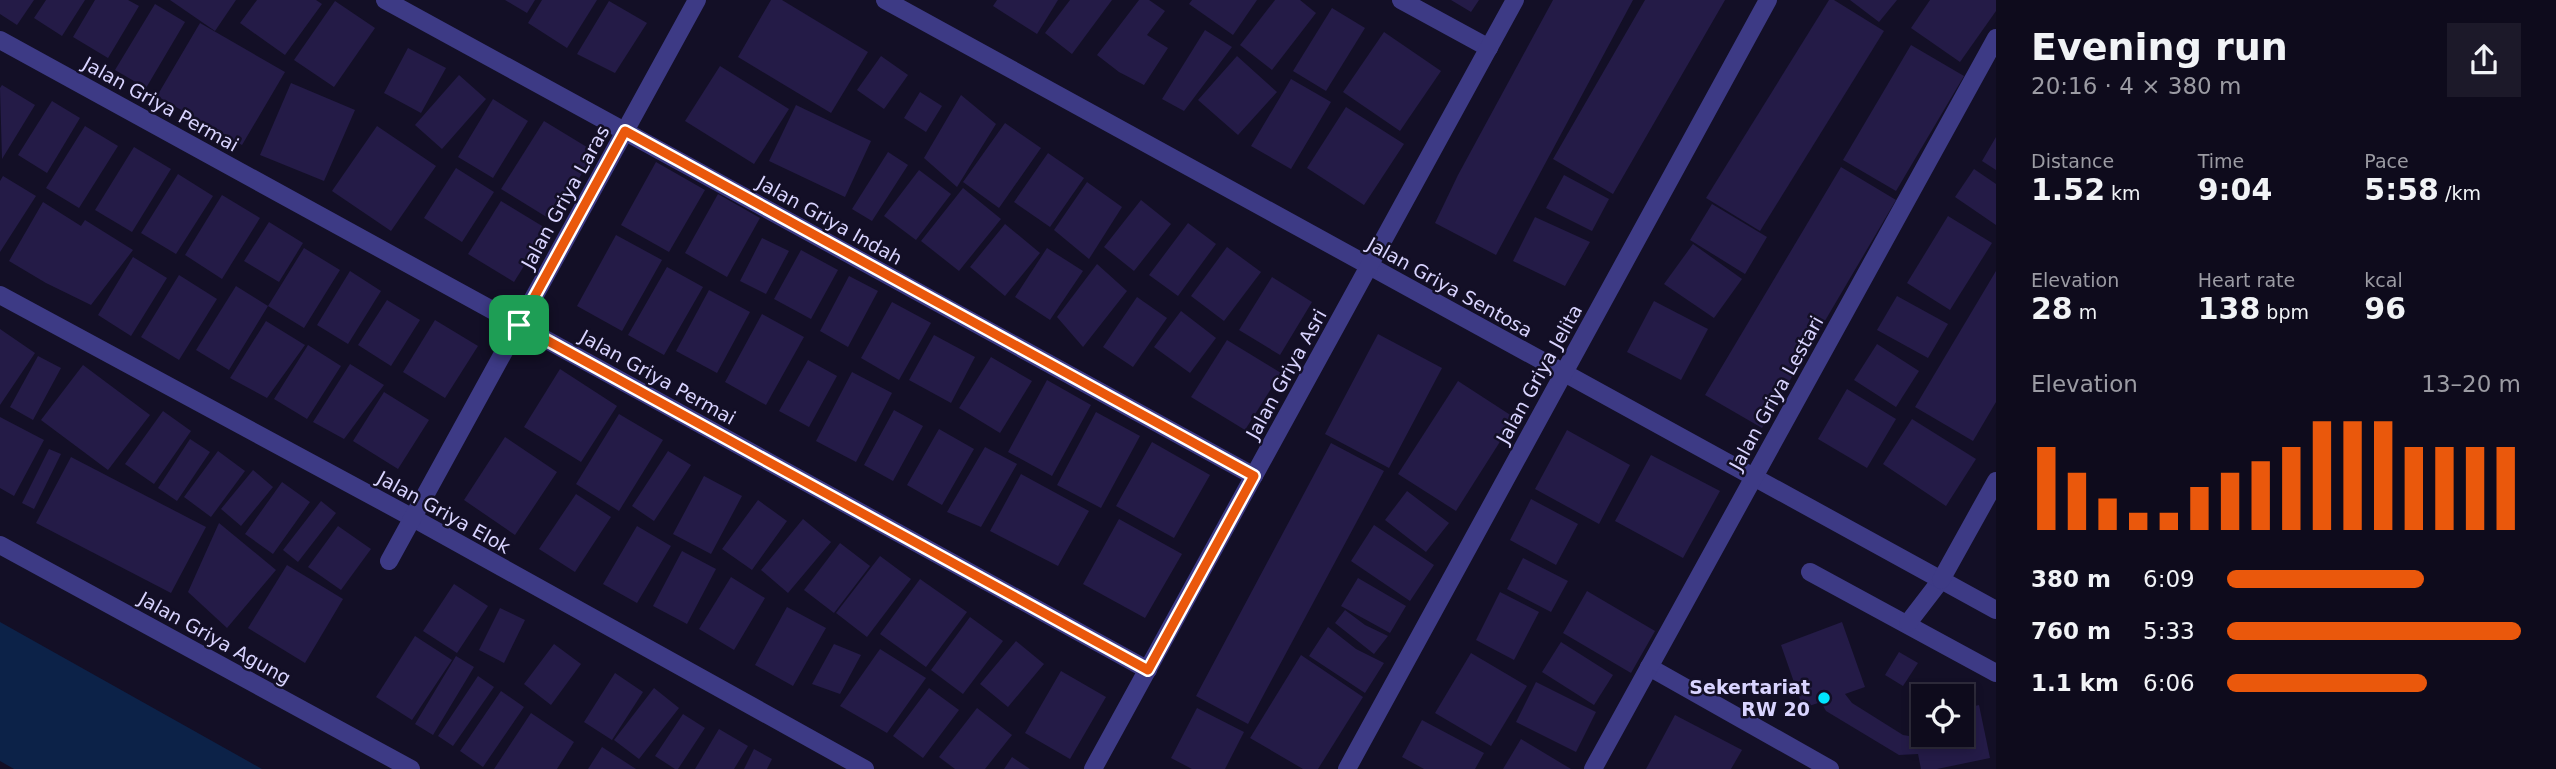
<!DOCTYPE html>
<meta charset="utf-8">
<style>
body{margin:0;font-family:"DejaVu Sans",sans-serif;background:#1c1929;color:#f1f3f6;height:100vh;display:flex;flex-direction:column;font-size:26px;white-space:nowrap}
*{box-sizing:border-box;margin:0}
p{font-size:23px;color:#9b9ba3}
.icon{flex:none;width:38px;height:38px;fill:none;stroke:currentColor;stroke-width:2;stroke-linecap:round;stroke-linejoin:round}
.map{position:relative;flex:1;overflow:hidden}
.details{display:flex;flex-direction:column;background:#0e0b1c;width:560px}
.details>*{flex:none}
.tools{position:absolute;left:1911px;top:684px;display:grid;gap:14px}
.tools a{display:grid;place-items:center;width:63px;height:63px;border-radius:0px;background:#0e0b1c;box-shadow:0 4px 10px #0003,0 0 0 2px #2e2b3b;font-size:35px}
.pin{position:absolute;display:grid;place-items:center;width:60px;height:60px;color:#fff;margin:-30px;border-radius:14px;box-shadow:0 4px 10px #0006}
.round{display:grid;place-items:center;flex:none;width:74px;height:74px;border-radius:0px;background:#1c1929}
.summary{display:flex;align-items:center;justify-content:space-between;height:119px;padding:0 35px}
h1{font-size:38px;font-weight:800;line-height:52px}
.metrics{display:grid;grid-template-columns:repeat(3,1fr);gap:10px;height:119px;padding:7px 35px}
.metrics div{display:grid;align-content:center}
.metrics b{font-size:30px;font-weight:800}
.metrics small{font-size:19px;font-weight:400}
.metrics p{font-size:19px}
.chart{height:196px;padding:14px 35px}
.chart p{display:flex;justify-content:space-between}
.chart svg{width:100%;height:126px;margin-top:7px;stroke:#ea580c;stroke-width:6}
ul{padding:0 35px;list-style:none;font-size:23px}
li{display:grid;grid-template-columns:112px 84px 1fr;align-items:center;height:52px}
li i{height:18px;border-radius:9px;background:#ea580c}
main{display:flex;flex:1;min-height:0}
.map>svg:first-child{display:block}
.water{fill:#0c2248}
.building{fill:#241b47}
.lines{fill:none;stroke-linecap:round;stroke-linejoin:round}
.service{stroke:#3d3a85;stroke-width:18}
.minor{stroke:#3d3a85;stroke-width:18}
.route-casing{stroke:#fff;stroke-width:14}
.route{stroke:#ea580c;stroke-width:9}
.poi-dot{fill:#00e5ff;stroke:#130f26;stroke-width:2.5}
.labels{text-anchor:middle;dominant-baseline:central;stroke-width:5;stroke-linejoin:round;paint-order:stroke}
.street-label{font-size:19px;fill:#d9d4ff;stroke:#130f26}
.poi-label{font-size:19px;font-weight:bold;fill:#d9d4ff;stroke:#130f26;text-anchor:end}
</style>
<main>
<div class="map">
<svg width="1996" height="769" viewBox="0 0 1996 769">
<rect width="100%" height="100%" fill="#130f26"/>
<!-- water -->
<path class="water" d="M0,622L262,769H14L0,761Z"/>
<!-- building -->
<g class="building">
<path d="M0,0H34L17,25L0,14Z"/>
<path d="M46,0H85L62,36L34,18Z"/>
<path d="M95,0H128L139,6L108,58L73,37Z"/>
<path d="M170,0H236L215,31Z"/>
<path d="M257,0H316L322,4L285,55L240,23Z"/>
<path d="M505,0H535L527,13Z"/>
<path d="M542,0H597L567,48L528,23Z"/>
<path d="M771,0H782L868,52L831,113L738,57Z"/>
<path d="M997,0H1058L1037,34L993,6Z"/>
<path d="M1070,0H1112L1072,54L1045,33Z"/>
<path d="M1139,0H1149L1165,11L1147,35L1168,48L1144,85L1119,72L1097,55Z"/>
<path d="M1192,0H1257L1233,35L1189,4Z"/>
<path d="M1275,0H1300L1316,13L1272,70L1240,45Z"/>
<path d="M1451,0H1479L1471,12Z"/>
<path d="M1553,0H1633L1496,255L1435,223L1458,175Z"/>
<path d="M1645,0H1725L1613,194L1553,159Z"/>
<path d="M1829,0H1834L1884,31L1760,231L1706,198Z"/>
<path d="M1850,0H1897L1879,22Z"/>
<path d="M1930,0H1996V11L1960,62L1911,28Z"/>
<path d="M335,1L375,28L334,87L294,60Z"/>
<path d="M609,1L647,23L615,73L577,54Z"/>
<path d="M155,4L185,22L146,88L115,70Z"/>
<path d="M1332,8L1365,28L1326,91L1293,71Z"/>
<path d="M200,23L285,72L242,145L157,96Z"/>
<path d="M1205,30L1232,47L1184,111L1162,99Z"/>
<path d="M1384,32L1441,71L1400,131L1343,92Z"/>
<path d="M1911,45L1964,76L1896,191L1843,160Z"/>
<path d="M408,48L446,68L421,113L384,93Z"/>
<path d="M881,56L908,75L884,109L857,90Z"/>
<path d="M1237,56L1277,92L1238,135L1198,100Z"/>
<path d="M720,66L789,109L754,164L685,121Z"/>
<path d="M459,75L486,99L442,149L415,125Z"/>
<path d="M1291,79L1331,102L1291,169L1251,146Z"/>
<path d="M291,83L355,110L324,181L260,155Z"/>
<path d="M2,85L35,105L2,159L0,88Z"/>
<path d="M920,92L942,106L926,132L904,118Z"/>
<path d="M961,95L996,124L957,187L924,158Z"/>
<path d="M493,99L528,121L493,178L458,157Z"/>
<path d="M52,101L80,118L47,173L18,155Z"/>
<path d="M796,105L871,141L845,197L769,161Z"/>
<path d="M1346,107L1404,144L1364,205L1307,168Z"/>
<path d="M544,121L595,152L553,221L501,189Z"/>
<path d="M1005,123L1041,148L999,208L963,182Z"/>
<path d="M85,126L118,146L79,208L46,188Z"/>
<path d="M377,126L436,166L391,231L332,191Z"/>
<path d="M1996,137V170L1982,161Z"/>
<path d="M134,147L171,169L132,232L95,210Z"/>
<path d="M888,152L908,165L872,221L852,209Z"/>
<path d="M1048,153L1084,178L1050,227L1014,202Z"/>
<path d="M656,162L705,190L669,252L621,225Z"/>
<path d="M1841,167L1896,200L1762,428L1705,395Z"/>
<path d="M456,168L494,192L462,242L424,218Z"/>
<path d="M1974,169L1996,184V225L1955,197Z"/>
<path d="M919,170L951,194L916,240L884,216Z"/>
<path d="M178,174L213,196L176,254L141,233Z"/>
<path d="M1564,175L1609,199L1592,231L1546,208Z"/>
<path d="M3,176L36,196L0,252V181Z"/>
<path d="M1087,182L1122,207L1089,259L1054,230Z"/>
<path d="M963,188L1001,219L959,271L921,241Z"/>
<path d="M718,194L760,218L727,277L685,253Z"/>
<path d="M222,195L260,218L222,279L185,255Z"/>
<path d="M1141,200L1171,224L1134,271L1104,247Z"/>
<path d="M501,201L547,229L514,282L468,254Z"/>
<path d="M43,202L81,226L85,220L133,250L91,305L46,283L9,261Z"/>
<path d="M1712,204L1767,237L1745,274L1690,240Z"/>
<path d="M1948,216L1992,243L1950,310L1907,283Z"/>
<path d="M1535,217L1590,242L1565,286L1513,261Z"/>
<path d="M269,222L303,243L279,282L244,261Z"/>
<path d="M1188,223L1216,244L1178,296L1149,275Z"/>
<path d="M1005,224L1040,253L1005,296L970,267Z"/>
<path d="M616,235L662,260L622,331L577,306Z"/>
<path d="M762,238L789,251L766,294L740,281Z"/>
<path d="M1693,244L1742,279L1714,318L1664,284Z"/>
<path d="M1227,247L1261,272L1224,321L1191,296Z"/>
<path d="M304,248L340,270L304,328L268,306L229,370L196,350L236,286L268,306Z"/>
<path d="M1047,248L1083,271L1050,320L1015,297Z"/>
<path d="M801,250L838,270L811,319L774,299Z"/>
<path d="M133,257L167,278L131,336L98,315Z"/>
<path d="M1097,264L1127,291L1083,347L1057,317Z"/>
<path d="M667,267L703,287L664,355L628,335Z"/>
<path d="M350,271L381,291L348,344L317,325Z"/>
<path d="M1996,271V402L1973,441L1915,407Z"/>
<path d="M179,275L217,299L179,360L141,337Z"/>
<path d="M849,276L878,291L848,347L820,331Z"/>
<path d="M1272,277L1312,302L1280,355L1239,330Z"/>
<path d="M709,290L750,312L717,373L676,351Z"/>
<path d="M1897,296L1948,324L1928,358L1877,330Z"/>
<path d="M1137,297L1167,318L1133,367L1103,347Z"/>
<path d="M387,300L420,320L391,366L358,345Z"/>
<path d="M1654,301L1708,329L1681,380L1627,352Z"/>
<path d="M892,302L931,323L899,380L861,358Z"/>
<path d="M1181,311L1216,338L1190,373L1154,347Z"/>
<path d="M762,314L804,337L766,405L725,382Z"/>
<path d="M435,320L478,346L445,398L403,372Z"/>
<path d="M266,321L305,345L267,398L230,378Z"/>
<path d="M0,329L35,353L0,405Z"/>
<path d="M1378,334L1442,368L1389,468L1325,434Z"/>
<path d="M934,335L975,357L951,403L909,380Z"/>
<path d="M1227,340L1281,373L1245,430L1191,397Z"/>
<path d="M1877,344L1919,371L1896,407L1854,380Z"/>
<path d="M308,345L341,366L307,419L274,399Z"/>
<path d="M38,356L61,368L33,420L10,407Z"/>
<path d="M991,357L1032,381L1000,433L959,408Z"/>
<path d="M808,360L837,376L809,427L779,411Z"/>
<path d="M350,364L384,385L344,439L313,422Z"/>
<path d="M83,365L150,415L108,470L41,420Z"/>
<path d="M560,369L617,406L581,462L524,427Z"/>
<path d="M852,372L892,393L856,462L816,441Z"/>
<path d="M1047,380L1091,405L1052,476L1008,452Z"/>
<path d="M1458,381L1515,418L1456,511L1398,474Z"/>
<path d="M1847,389L1896,419L1867,468L1818,439Z"/>
<path d="M384,392L429,420L398,469L353,441Z"/>
<path d="M894,410L923,426L893,481L864,465Z"/>
<path d="M163,411L191,431L154,484L125,464Z"/>
<path d="M1096,412L1140,436L1101,508L1057,485Z"/>
<path d="M619,414L663,440L619,511L576,484Z"/>
<path d="M0,417L44,440L14,496L0,488Z"/>
<path d="M1912,419L1976,459L1946,506L1883,464Z"/>
<path d="M939,429L974,449L942,505L907,485Z"/>
<path d="M1567,430L1630,465L1599,524L1535,489Z"/>
<path d="M505,437L557,472L515,535L464,500Z"/>
<path d="M190,439L210,452L177,501L158,488Z"/>
<path d="M1152,442L1210,475L1174,538L1116,506Z"/>
<path d="M1331,443L1384,471L1248,724L1196,696Z"/>
<path d="M985,447L1017,464L981,527L947,512Z"/>
<path d="M49,449L61,454L34,509L22,503Z"/>
<path d="M218,451L245,471L211,517L184,497Z"/>
<path d="M668,451L691,465L654,521L632,506Z"/>
<path d="M1651,455L1720,491L1683,558L1615,521Z"/>
<path d="M71,457L206,527L171,593L36,523Z"/>
<path d="M253,470L273,487L241,526L221,509Z"/>
<path d="M1021,474L1089,511L1058,566L990,531Z"/>
<path d="M704,476L742,496L711,554L673,534Z"/>
<path d="M282,482L310,502L273,554L245,534Z"/>
<path d="M1407,491L1449,523L1426,552L1385,520Z"/>
<path d="M576,494L611,517L575,572L539,549Z"/>
<path d="M1531,499L1578,524L1556,565L1510,540Z"/>
<path d="M758,500L787,521L752,570L722,549Z"/>
<path d="M321,501L336,513L298,562L283,550Z"/>
<path d="M803,519L831,542L788,593L761,570Z"/>
<path d="M1119,519L1182,554L1145,618L1083,584Z"/>
<path d="M219,523L276,570L227,628L188,592Z"/>
<path d="M1374,525L1434,565L1410,601L1351,561Z"/>
<path d="M338,526L371,549L341,590L308,567Z"/>
<path d="M637,526L671,546L637,603L603,584Z"/>
<path d="M840,543L870,566L834,613L804,590Z"/>
<path d="M682,551L716,569L687,624L653,606Z"/>
<path d="M880,556L911,579L867,637L836,613Z"/>
<path d="M1523,558L1568,581L1551,612L1507,589Z"/>
<path d="M287,565L343,599L305,663L248,628Z"/>
<path d="M731,577L765,598L734,650L699,629Z"/>
<path d="M1358,578L1406,606L1390,633L1341,606Z"/>
<path d="M920,579L967,612L926,667L880,634Z"/>
<path d="M454,584L488,606L457,653L423,631Z"/>
<path d="M1587,591L1655,631L1631,673L1563,633Z"/>
<path d="M1500,592L1539,612L1514,660L1476,640Z"/>
<path d="M787,607L826,628L793,686L755,665Z"/>
<path d="M500,608L525,620L504,663L479,650Z"/>
<path d="M1345,610L1365,625L1388,636L1374,654L1335,623Z"/>
<path d="M970,617L1003,641L963,694L931,670Z"/>
<path d="M1842,622L1865,687L1845,694L1852,703L1903,735L1915,737L1911,719L1923,717V735H1962V709L1979,705L1990,758L1937,769H1921L1918,754L1899,755L1826,711L1821,702L1803,708L1781,645Z"/>
<path d="M1328,627L1356,649L1384,663L1365,693L1309,656Z"/>
<path d="M415,636L452,660L412,720L376,697Z"/>
<path d="M1016,641L1044,664L1008,707L980,684Z"/>
<path d="M1561,642L1613,675L1594,705L1542,672Z"/>
<path d="M554,644L581,664L551,705L524,684Z"/>
<path d="M834,644L861,655L840,694L812,684Z"/>
<path d="M880,649L926,678L887,733L840,706Z"/>
<path d="M1899,652L1918,663L1903,686L1885,675Z"/>
<path d="M1471,653L1527,686L1491,746L1435,713Z"/>
<path d="M1301,655L1363,697L1318,769H1303L1250,738Z"/>
<path d="M456,656L474,667L433,735L415,724Z"/>
<path d="M1061,671L1106,697L1070,759L1025,733Z"/>
<path d="M615,673L643,692L612,740L584,722Z"/>
<path d="M478,676L494,687L453,746L438,736Z"/>
<path d="M1536,682L1596,712L1576,752L1516,722Z"/>
<path d="M654,688L679,708L639,759L614,740Z"/>
<path d="M929,688L959,710L923,758L893,736Z"/>
<path d="M501,691L524,707L483,767L460,751Z"/>
<path d="M977,708L1012,735L985,769H955L939,757Z"/>
<path d="M1197,708L1244,732L1225,769H1192L1171,758Z"/>
<path d="M531,713L574,742L557,769H494Z"/>
<path d="M683,714L705,728L678,769H675L655,756Z"/>
<path d="M1675,715L1742,750L1731,769H1646Z"/>
<path d="M1422,720L1484,753L1475,769H1424L1402,757Z"/>
<path d="M719,729L748,746L734,769H695Z"/>
<path d="M1521,739L1571,769H1503Z"/>
<path d="M602,747L636,769H588Z"/>
<path d="M754,749L772,759L767,769H744Z"/>
<path d="M1012,757L1030,769H1004Z"/>
</g>
<g class="lines">
<!-- service -->
<g class="service">
<path d="M1810,572L1996,673"/>
<path d="M1908,623L1941,580"/>
</g>
<!-- minor -->
<g class="minor">
<path d="M385,0L1254,476"/>
<path d="M885,0L1996,610"/>
<path d="M1401,0L1489,48"/>
<path d="M0,40L1148,670"/>
<path d="M0,295L413,518L865,769"/>
<path d="M0,545L411,769"/>
<path d="M389,561L697,0"/>
<path d="M1941,580L1996,481"/>
<path d="M1649,667L1830,769"/>
<path d="M1093,769L1515,0"/>
<path d="M1347,769L1768,0"/>
<path d="M1593,769L1996,38"/>
</g>
</g>
<g class="lines">
<!-- route casing -->
<g class="route-casing">
<path id="route" d="M625,131L1254,476L1148,670L519,325Z"/>
</g>
<!-- route -->
<use href="#route" class="route"/>
</g>
<!-- markers -->
<circle class="poi-dot" cx="1824" cy="698" r="7"/>
<g class="labels">
<!-- street labels -->
<g class="street-label">
<text transform="translate(161 104) rotate(29)">Jalan Griya Permai</text>
<text transform="translate(565 197) rotate(-61)">Jalan Griya Laras</text>
<text transform="translate(830 220) rotate(29)">Jalan Griya Indah</text>
<text transform="translate(1450 287) rotate(29)">Jalan Griya Sentosa</text>
<text transform="translate(1286 374) rotate(-61)">Jalan Griya Asri</text>
<text transform="translate(1539 374) rotate(-61)">Jalan Griya Jelita</text>
<text transform="translate(658 377) rotate(29)">Jalan Griya Permai</text>
<text transform="translate(1776 393) rotate(-61)">Jalan Griya Lestari</text>
<text transform="translate(444 512) rotate(29)">Jalan Griya Elok</text>
<text transform="translate(215 638) rotate(29)">Jalan Griya Agung</text>
</g>
<!-- poi labels -->
<g class="poi-label">
<text x="1810" y="687">Sekertariat<tspan x="1810" dy="22">RW 20</tspan></text>
</g>
</g>
</svg>
<div class="tools">
<a><svg class="icon" aria-label="locate" viewBox="0 0 24 24"><circle cx="12" cy="12" r="6"/><path d="M12 2v4M12 18v4M2 12h4M18 12h4"/></svg></a>
</div>
<div class="pin" style="left:519px;top:325px;background:#1e9e55"><svg class="icon" aria-label="arrive" viewBox="0 0 24 24"><path d="M6 21V4h12l-3 4 3 4H6"/></svg></div>
</div>
<section class="details">
<div class="summary"><div><h1>Evening run</h1><p>20:16 · 4 × 380 m</p></div><a class="round"><svg class="icon" aria-label="share" viewBox="0 0 24 24"><path d="M12 15V3M7 8l5-5 5 5M5 13v7h14v-7"/></svg></a></div>
<div class="metrics">
<div><p>Distance</p><b>1.52<small> km</small></b></div>
<div><p>Time</p><b>9:04</b></div>
<div><p>Pace</p><b>5:58<small> /km</small></b></div>
</div>
<div class="metrics">
<div><p>Elevation</p><b>28<small> m</small></b></div>
<div><p>Heart rate</p><b>138<small> bpm</small></b></div>
<div><p>kcal</p><b>96</b></div>
</div>
<div class="chart"><p><span>Elevation</span>13–20 m</p>
<svg viewBox="0 0 160 44" preserveAspectRatio="none"><path d="M5 44V15M15 44V24M25 44V33M35 44V38M45 44V38M55 44V29M65 44V24M75 44V20M85 44V15M95 44V6M105 44V6M115 44V6M125 44V15M135 44V15M145 44V15M155 44V15"/></svg>
</div>
<ul>
<li><b>380 m</b>6:09<i style="width:67%"></i></li>
<li><b>760 m</b>5:33<i style="width:100%"></i></li>
<li><b>1.1 km</b>6:06<i style="width:68%"></i></li>
</ul>
</section>
</main>
